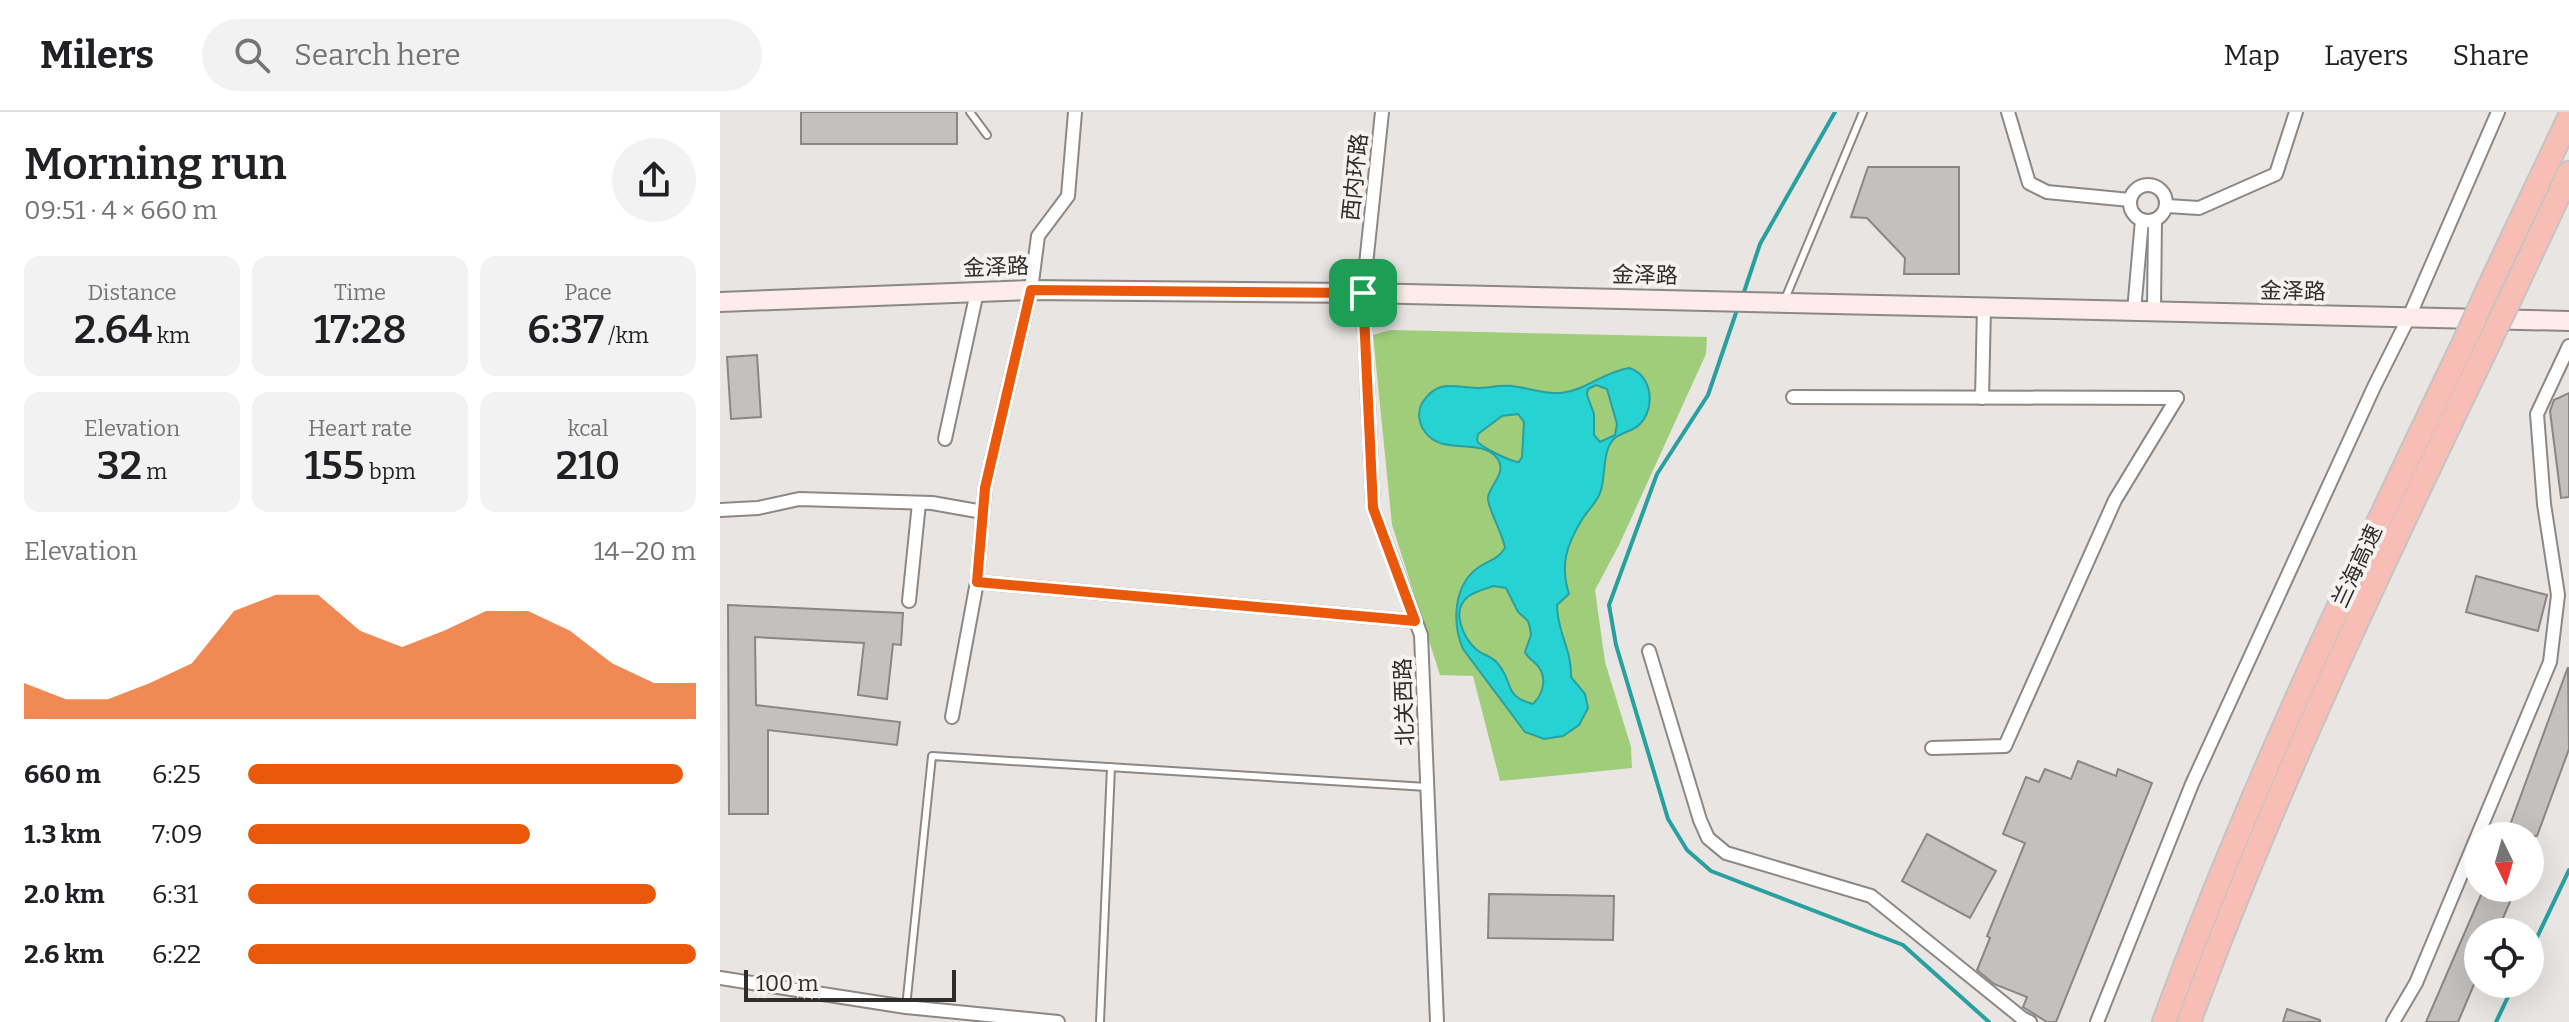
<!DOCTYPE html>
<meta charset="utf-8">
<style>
body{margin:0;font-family:Bitter,"Noto Sans SC",serif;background:#f2f2f2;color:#202124;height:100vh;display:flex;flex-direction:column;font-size:30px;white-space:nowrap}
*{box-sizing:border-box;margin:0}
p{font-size:26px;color:#757577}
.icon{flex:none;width:44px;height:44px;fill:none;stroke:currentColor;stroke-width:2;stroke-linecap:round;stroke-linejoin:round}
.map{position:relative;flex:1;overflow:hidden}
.details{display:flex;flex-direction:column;background:#fff;width:720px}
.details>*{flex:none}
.needle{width:52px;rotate:175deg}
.buttons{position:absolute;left:1744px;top:710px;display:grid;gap:16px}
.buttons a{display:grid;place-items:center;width:80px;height:80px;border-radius:50%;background:#fff;box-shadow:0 8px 32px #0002;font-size:40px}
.scale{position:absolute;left:24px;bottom:20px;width:212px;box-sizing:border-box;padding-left:8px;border:4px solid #2e2d2c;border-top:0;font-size:22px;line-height:28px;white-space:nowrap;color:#2e2d2c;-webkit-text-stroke:6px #f5f2f0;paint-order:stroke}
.pin{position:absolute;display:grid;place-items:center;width:68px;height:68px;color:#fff;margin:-34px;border-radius:16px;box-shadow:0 4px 12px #0006}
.round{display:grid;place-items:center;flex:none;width:84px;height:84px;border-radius:42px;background:#f2f2f2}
.headline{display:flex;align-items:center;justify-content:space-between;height:136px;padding:0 24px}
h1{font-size:44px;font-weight:600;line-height:60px}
.metrics{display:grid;grid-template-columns:repeat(3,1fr);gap:12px;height:136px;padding:8px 24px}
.metrics div{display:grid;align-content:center;border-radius:16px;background:#f2f2f2;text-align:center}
.metrics b{font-size:40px;font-weight:600}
.metrics small{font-size:22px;font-weight:400}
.metrics p{font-size:22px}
.chart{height:224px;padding:16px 24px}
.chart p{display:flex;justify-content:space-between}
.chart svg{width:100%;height:144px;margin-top:8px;fill:#ea580c;opacity:.7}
ul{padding:0 24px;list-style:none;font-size:26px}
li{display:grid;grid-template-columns:128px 96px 1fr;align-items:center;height:60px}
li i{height:20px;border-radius:10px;background:#ea580c}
header{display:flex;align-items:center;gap:48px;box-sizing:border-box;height:112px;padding:0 40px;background:#fff;border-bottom:2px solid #e0e0e0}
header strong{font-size:38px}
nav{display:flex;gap:44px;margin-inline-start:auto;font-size:28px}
.search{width:560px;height:72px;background:#f2f2f2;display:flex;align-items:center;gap:20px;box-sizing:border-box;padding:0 28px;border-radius:44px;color:#757577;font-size:30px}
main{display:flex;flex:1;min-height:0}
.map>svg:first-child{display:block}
.green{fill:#9fcd79}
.water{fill:#27d2d2;stroke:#29a0a0;stroke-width:2;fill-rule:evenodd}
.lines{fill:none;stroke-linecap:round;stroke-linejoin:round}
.stream{stroke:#29a0a0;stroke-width:4}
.building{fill:#c3c0be;stroke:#898685;stroke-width:2}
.service-casing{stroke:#8b8886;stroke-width:10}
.minor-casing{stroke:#8b8886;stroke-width:16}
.secondary-casing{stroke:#8b8886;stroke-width:22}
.motorway-casing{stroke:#c4c4c4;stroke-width:26}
.service{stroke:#fff;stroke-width:6}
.minor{stroke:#fff;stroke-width:12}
.secondary{stroke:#fdece9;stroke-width:18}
.motorway{stroke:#f8beb5;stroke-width:22}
.motorway-bridge-casing{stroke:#c4c4c4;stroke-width:26;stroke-linecap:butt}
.motorway-bridge{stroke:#f8beb5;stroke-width:22}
.route-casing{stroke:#fff;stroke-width:16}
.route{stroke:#ea580c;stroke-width:10}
.labels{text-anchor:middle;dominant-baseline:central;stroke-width:8;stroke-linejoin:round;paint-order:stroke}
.street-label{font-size:22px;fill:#2e2d2c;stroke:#f5f2f0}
</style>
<header>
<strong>Milers</strong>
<div class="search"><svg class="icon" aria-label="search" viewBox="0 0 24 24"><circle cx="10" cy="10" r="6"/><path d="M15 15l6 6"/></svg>Search here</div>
<nav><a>Map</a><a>Layers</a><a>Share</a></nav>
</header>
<main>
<section class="details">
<div class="headline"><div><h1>Morning run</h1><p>09:51 · 4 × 660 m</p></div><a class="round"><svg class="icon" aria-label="share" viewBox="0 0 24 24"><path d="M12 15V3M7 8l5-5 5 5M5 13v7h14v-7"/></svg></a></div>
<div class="metrics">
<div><p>Distance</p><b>2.64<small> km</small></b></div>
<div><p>Time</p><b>17:28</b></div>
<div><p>Pace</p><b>6:37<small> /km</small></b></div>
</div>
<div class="metrics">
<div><p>Elevation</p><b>32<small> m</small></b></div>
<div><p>Heart rate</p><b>155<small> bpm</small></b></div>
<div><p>kcal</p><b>210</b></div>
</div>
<div class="chart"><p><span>Elevation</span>14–20 m</p>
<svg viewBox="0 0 160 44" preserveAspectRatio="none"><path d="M0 44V33L10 38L20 38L30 33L40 27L50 11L60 6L70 6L80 17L90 22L100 17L110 11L120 11L130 17L140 27L150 33L160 33V44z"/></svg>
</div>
<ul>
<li><b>660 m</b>6:25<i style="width:97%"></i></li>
<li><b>1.3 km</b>7:09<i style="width:63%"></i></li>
<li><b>2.0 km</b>6:31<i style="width:91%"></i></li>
<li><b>2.6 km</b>6:22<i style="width:100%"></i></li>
</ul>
</section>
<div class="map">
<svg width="1849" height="910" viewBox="0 0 1849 910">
<rect width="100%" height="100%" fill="#e8e5e3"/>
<!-- green -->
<path class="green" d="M670,218L987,225L986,242L899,433L875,478L885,550L911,635L912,656L780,669L753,564L720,563L672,413L653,223Z"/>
<!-- water -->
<path class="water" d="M909,256C932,262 936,296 920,312C912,321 896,320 890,332C882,346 886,366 880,381C877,390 868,398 863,406C846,433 840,453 849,482L837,493C837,521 852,537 851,565L865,582L868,596L859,613L843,624L824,627L805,620L743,537C732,511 733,473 759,455C771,447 776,449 785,436C783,422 766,393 768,385C770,372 788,361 777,346C760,325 722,344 705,320C699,312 697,300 702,291C718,267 732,275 756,276C768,276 780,273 792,274C808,276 825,282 841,281C866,278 884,260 909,256ZM876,273L887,277L897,312L895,323L880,330L874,323V302L867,283L868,277ZM798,302L804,310L802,345L799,350C791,350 761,335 757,329L758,322L782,304ZM773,474L786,476L798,500L808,509L810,516L811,523L805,540C807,544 810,547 814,550C828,562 825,580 813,592C783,584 794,571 778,552C774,545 763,543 757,538C743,527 730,497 749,484C756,479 766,477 773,474Z"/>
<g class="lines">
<!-- stream -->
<g class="stream">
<path d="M1023,183L1040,132L1115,0"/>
<path d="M1018,195L988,283L937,362L889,493L896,533L948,707L967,738L991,759L1183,833L1269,910"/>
<path d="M1810,840L1849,758"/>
<path d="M1776,910L1794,872"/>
</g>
</g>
<!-- building -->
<g class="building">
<rect x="81" y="0" width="156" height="32"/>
<path d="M1148,55H1239V162H1184L1185,146L1147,106L1131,105Z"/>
<path d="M37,243L41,305L11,307L7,245Z"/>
<path d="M1849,281V385L1841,386L1830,299L1834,288Z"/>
<path d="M1756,464L1827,483L1818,519L1746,500Z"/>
<path d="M8,493L183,501L181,533L173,532L167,587L138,583L144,531L35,525L36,593L180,610L177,633L48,618V702H9Z"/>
<path d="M1848,555L1849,637L1817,724H1786Z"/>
<path d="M1358,649L1396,664L1398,657L1432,671L1336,910H1327L1303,895L1307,885L1274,872L1257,858L1270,826L1267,824L1305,731L1283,722L1306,665L1319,670L1325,657L1351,667Z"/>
<path d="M1207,722L1276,759L1250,806L1182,769Z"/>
<path d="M1764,776H1796L1777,820H1758V863L1738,910H1706Z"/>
<path d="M769,782L894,784L893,828L768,826Z"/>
<path d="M1567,897L1600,908V910H1563Z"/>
</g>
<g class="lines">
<!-- service casing -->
<g class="service-casing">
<g id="service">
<path d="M250,0L267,23"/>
<path d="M1065,187L1143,0"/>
<path d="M186,895L212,644L707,675"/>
<path d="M380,910L391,655"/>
</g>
</g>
<!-- minor casing -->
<g class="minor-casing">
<g id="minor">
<path d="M662,0L643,181L653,396L701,523L717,910"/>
<path d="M1288,0L1309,71L1327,80L1410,88"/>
<circle cx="1428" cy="91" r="18"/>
<path d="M1447,94L1479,96L1556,62L1576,0"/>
<path d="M1414,199L1422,108"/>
<path d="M1434,199L1435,108"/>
<path d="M1073,285L1457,286"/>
<path d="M1262,286L1264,195"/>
<path d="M225,327L257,180"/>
<path d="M0,398L38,396L79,387L212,391L263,400"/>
<path d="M257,470L695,509"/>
<path d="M189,489L199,391"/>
<path d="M929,539L980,708L988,726L1006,741L1151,784L1302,906L1310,910"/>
<path d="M232,605L257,470L265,376L311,178L318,124L348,84L355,0"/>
<path d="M1212,636L1285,634L1395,388L1457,286"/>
<path d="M0,866L186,895L338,910"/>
<path d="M1377,910L1472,672L1654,275L1689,205L1778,0"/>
<path d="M1673,910L1696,871L1830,550L1838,483L1824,392L1817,302L1849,234"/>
</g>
</g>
<!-- secondary casing -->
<g class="secondary-casing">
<path id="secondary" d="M0,190L311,178L643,181L1849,209"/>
</g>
<!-- motorway casing -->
<g class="motorway-casing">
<g id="motorway">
<path d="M1768,177L1849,6"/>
<path d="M1790,187L1849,61"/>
<path d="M1444,910C1530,675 1638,451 1746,226"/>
<path d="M1469,910C1554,679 1660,457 1767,235"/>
</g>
</g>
<!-- service -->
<use href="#service" class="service"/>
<!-- minor -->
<use href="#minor" class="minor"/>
<!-- secondary -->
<use href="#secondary" class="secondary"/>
<!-- motorway -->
<use href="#motorway" class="motorway"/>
<!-- motorway-bridge casing -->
<g class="motorway-bridge-casing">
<g id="motorway-bridge">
<path d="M1746,226L1768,177"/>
<path d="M1767,235L1790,187"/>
</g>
</g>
<!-- motorway-bridge -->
<use href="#motorway-bridge" class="motorway-bridge"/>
</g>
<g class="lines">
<!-- route casing -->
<g class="route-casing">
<path id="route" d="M311,178L643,181L653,396L695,509L257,470L265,376Z"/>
</g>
<!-- route -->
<use href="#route" class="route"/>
</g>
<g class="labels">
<!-- street labels -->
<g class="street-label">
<text transform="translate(635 65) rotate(-84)">西内环路</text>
<text transform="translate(276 155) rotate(-2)">金泽路</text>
<text transform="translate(925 163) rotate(1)">金泽路</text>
<text transform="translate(1573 179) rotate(1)">金泽路</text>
<text transform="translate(1637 454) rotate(-65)">兰海高速</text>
<text transform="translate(684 590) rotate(-92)">北关西路</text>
</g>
</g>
</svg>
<div class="buttons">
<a><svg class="needle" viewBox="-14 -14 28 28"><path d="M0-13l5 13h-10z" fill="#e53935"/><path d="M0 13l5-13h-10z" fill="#757577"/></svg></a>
<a><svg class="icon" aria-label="locate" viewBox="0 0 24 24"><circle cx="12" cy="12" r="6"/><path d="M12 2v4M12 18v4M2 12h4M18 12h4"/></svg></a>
</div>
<div class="scale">100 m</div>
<div class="pin" style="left:643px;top:181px;background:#1e9e55"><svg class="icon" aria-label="arrive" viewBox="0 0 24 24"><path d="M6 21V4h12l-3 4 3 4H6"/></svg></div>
</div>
</main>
